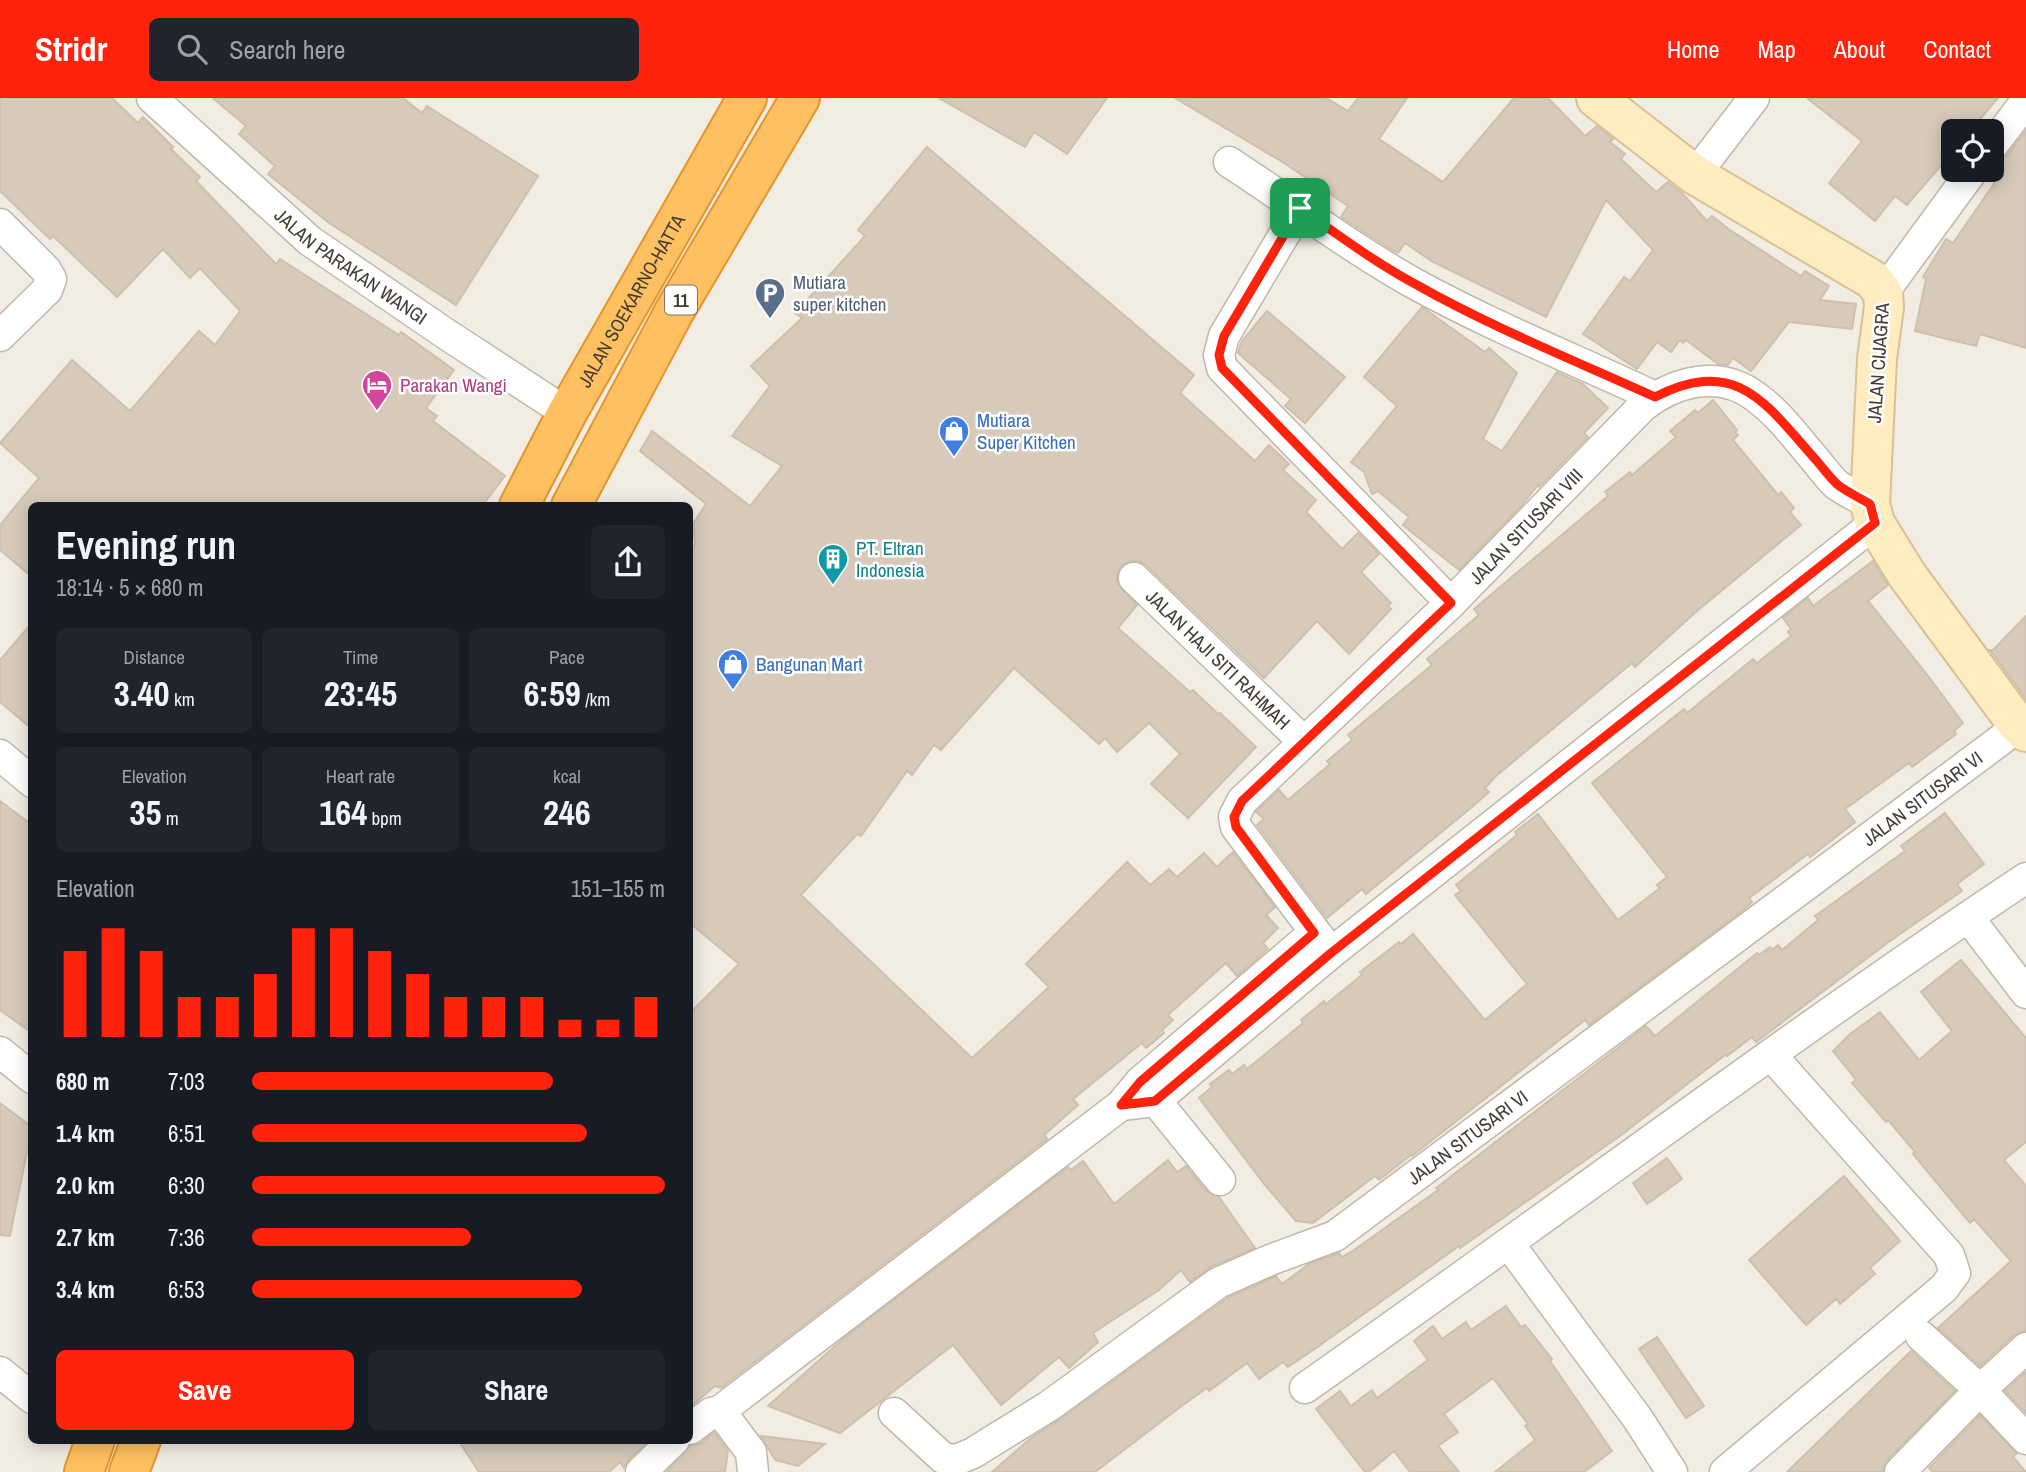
<!DOCTYPE html>
<meta charset="utf-8">
<style>
body{margin:0;font-family:"Archivo Narrow",sans-serif;background:#20242c;color:#f1f3f6;height:100vh;display:flex;flex-direction:column;font-size:26px;white-space:nowrap}
*{box-sizing:border-box;margin:0}
p{font-size:23px;color:#9ea1a6}
.icon{flex:none;width:38px;height:38px;fill:none;stroke:currentColor;stroke-width:2;stroke-linecap:round;stroke-linejoin:round}
.map{position:relative;flex:1;overflow:hidden}
.details{position:absolute;left:28px;top:404px;width:665px;height:942px;display:flex;flex-direction:column;background:#171b24;border-radius:10px;box-shadow:0 4px 18px #0003}
.details>*{flex:none}
.fabs{position:absolute;left:1941px;top:21px;display:grid;gap:14px}
.fabs a{display:grid;place-items:center;width:63px;height:63px;border-radius:10px;background:#171b24;box-shadow:0 4px 18px #0003;font-size:35px}
.pin{position:absolute;display:grid;place-items:center;width:60px;height:60px;color:#fff;margin:-30px;border-radius:14px;box-shadow:0 4px 10px #0006}
.round{display:grid;place-items:center;flex:none;width:74px;height:74px;border-radius:10px;background:#20242c}
.headline{display:flex;align-items:center;justify-content:space-between;height:119px;padding:0 28px}
h1{font-size:38px;font-weight:700;line-height:52px}
.figures{display:grid;grid-template-columns:repeat(3,1fr);gap:10px;height:119px;padding:7px 28px}
.figures div{display:grid;align-content:center;border-radius:10px;background:#20242c;text-align:center}
.figures b{font-size:35px;font-weight:700}
.figures small{font-size:19px;font-weight:400}
.figures p{font-size:19px}
.chart{height:196px;padding:14px 28px}
.chart p{display:flex;justify-content:space-between}
.chart svg{width:100%;height:126px;margin-top:7px;stroke:#ff220d;stroke-width:6}
.action{display:flex;gap:14px;margin-top:auto;padding:14px 28px}
.action a{flex:1;height:80px;border-radius:10px;background:#ff220d;color:#fff;font-size:28px;font-weight:700;line-height:80px;text-align:center}
.action a+a{background:#20242c;color:#f1f3f6}
ul{padding:0 28px;list-style:none;font-size:23px}
li{display:grid;grid-template-columns:112px 84px 1fr;align-items:center;height:52px}
li i{height:18px;border-radius:9px;background:#ff220d}
header{display:flex;align-items:center;gap:42px;box-sizing:border-box;height:98px;padding:0 35px;background:#ff220d;color:#fff}
header strong{font-size:33px}
nav{display:flex;gap:38px;margin-inline-start:auto;font-size:24px}
.search{width:490px;height:63px;background:#20242c;display:flex;align-items:center;gap:18px;box-sizing:border-box;padding:0 24px;border-radius:10px;color:#9ea1a6;font-size:26px}
.map>svg:first-child{display:block}
.building{fill:#d7cabb;stroke:#cfbfab;stroke-width:2}
.lines{fill:none;stroke-linecap:round;stroke-linejoin:round}
.street-casing{stroke:#c1b7a8;stroke-width:33}
.secondary-casing{stroke:#d8c192;stroke-width:42}
.highway-casing{stroke:#e4942b;stroke-width:42}
.street{stroke:#fff;stroke-width:30}
.secondary{stroke:#ffecc0;stroke-width:38}
.highway{stroke:#ffc061;stroke-width:38}
.route-casing{stroke:#fff;stroke-width:14}
.route{stroke:#ff220d;stroke-width:9}
.labels{text-anchor:middle;dominant-baseline:central;stroke-width:5;stroke-linejoin:round;paint-order:stroke}
.shield{fill:#fff;stroke:#7c7670;stroke-width:2}
.shield-label{font-size:18px;font-weight:bold;fill:#443c33}
.street-label{font-size:19px;fill:#443c33;stroke:#fff}
.service-label{font-size:19px;fill:#4e5e75;stroke:#fff;text-anchor:start}
.hotel-label{font-size:19px;fill:#b23c85;stroke:#fff;text-anchor:start}
.shop-label{font-size:19px;fill:#366cbe;stroke:#fff;text-anchor:start}
.culture-label{font-size:19px;fill:#0d838f;stroke:#fff;text-anchor:start}
</style>
<header>
<strong>Stridr</strong>
<div class="search"><svg class="icon" aria-label="search" viewBox="0 0 24 24"><circle cx="10" cy="10" r="6"/><path d="M15 15l6 6"/></svg>Search here</div>
<nav><a>Home</a><a>Map</a><a>About</a><a>Contact</a></nav>
</header>
<div class="map">
<svg width="2026" height="1374" viewBox="0 0 2026 1374">
<rect width="100%" height="100%" fill="#f2ede3"/>
<!-- building -->
<g class="building">
<path d="M0,0H112L138,25L143,19L173,49L171,51L200,79L196,83L276,166L280,161L399,237L401,234L454,272L426,310L437,318L433,323L505,378L482,408H32V479L0,452V427L39,380L0,345L72,262L130,313L199,233L215,247L240,213L200,170L190,180L163,151L117,199L53,138L50,141L0,93Z"/>
<path d="M213,0H403L422,15L427,8L538,78L456,207L329,125L268,76L275,68L239,36L246,28Z"/>
<path d="M939,0H1107L1067,56L1034,34L1025,49Z"/>
<path d="M1175,0H1326L1348,13L1358,0H1407L1379,41L1443,84L1514,0H1548L1585,38L1597,28L1613,41L1610,44L1625,56L1621,61L1656,94L1668,84L1682,95L1707,123L1712,118L1730,132L1801,178L1805,173L1829,188L1820,202L1856,206L1852,231L1789,224L1751,273L1733,260L1728,267L1718,266L1686,242L1683,245L1680,242L1671,254L1657,244L1637,271L1583,236L1624,179L1630,183L1653,152L1606,102L1546,219L1433,164L1405,145L1398,155L1389,150L1341,119L1348,108L1284,65Z"/>
<path d="M1807,0H1998L1970,33H1953V44L1941,59L1945,63L1907,107L1895,98L1875,123L1829,85L1862,43Z"/>
<path d="M2026,32V250L1980,236L1976,248L1915,233L1926,181L1923,179L1946,141L1953,145L1993,87L2001,72L1995,68L2006,59Z"/>
<path d="M927,49L1194,277L1180,295L1255,363L1269,347L1289,366L1283,372L1316,402L1306,414L1342,451L1358,435L1379,456L1361,474L1391,505L1388,508L1391,511L1349,556L1317,523L1264,580L1146,467L1138,463H1129L1122,467L1117,476V485L1137,507L1118,530L1190,594L1193,592L1218,616L1220,615L1256,649L1188,720L1151,686L1180,656L1149,625L1117,654L1105,640L1099,646L1014,570L941,652L934,647L912,677L907,673L861,738L857,736L801,797L972,960L1049,889L1026,866L1127,764L1150,787L1169,771L1177,779L1204,755L1217,769L1233,754L1275,809L1266,817L1278,830L1263,845L1268,851L1237,878L1226,865L1168,917L1173,922L1162,932L1164,935L1146,950L1142,945L1073,1001L1078,1007L1044,1037L1047,1041L721,1290L715,1288L690,1309V915L739,866L690,825V453L695,447L693,426L706,406L640,353L652,333L750,408L782,368L732,338L770,288L751,268L802,220L795,215L865,138L858,132Z"/>
<path d="M1422,209L1485,254L1489,250L1517,275L1483,341L1502,353L1557,274L1583,286L1608,310L1584,335L1588,339L1539,389L1538,387L1522,407L1459,472L1403,427L1409,419L1378,393L1372,396L1364,374L1351,364L1397,308L1364,279Z"/>
<path d="M1267,213L1345,279L1305,325L1285,308L1291,301L1238,255L1242,243Z"/>
<path d="M1713,302L1737,332L1735,334L1738,337L1733,342L1778,397L1781,394L1794,410L1790,414L1801,427L1697,513L1635,569L1632,565L1496,678L1485,690L1489,694L1472,709L1366,796L1362,791L1327,820L1257,727L1264,721L1256,714L1279,692L1288,702L1330,666L1327,663L1352,642L1348,637L1432,567L1427,561L1479,517L1474,511L1608,398L1605,394L1630,374L1632,377L1676,339L1670,333L1695,312L1698,315Z"/>
<path d="M1873,463L1888,487L1868,503L1929,579L1963,625L1954,633L1956,636L1912,669L1909,665L1845,711L1855,724L1810,759L1808,756L1749,800L1752,804L1742,813L1589,927L1585,922L1412,1058L1411,1057L1379,1082L1375,1078L1313,1125L1296,1123L1265,1087L1199,1000L1212,989L1210,986L1229,972L1232,976L1244,967L1247,971L1303,925L1301,922L1324,903L1326,906L1362,877L1360,874L1399,844L1401,846L1413,836L1485,922L1527,886L1455,797L1461,793L1456,787L1517,737L1515,734L1538,716L1618,822L1660,790L1657,787L1667,779L1592,685L1684,611L1687,615L1753,561L1757,565L1791,538L1788,534L1791,531L1783,520L1808,500L1813,508Z"/>
<path d="M2026,518V601L1990,552H1993Z"/>
<path d="M32,525V631L0,604V562Z"/>
<path d="M0,703L32,727V935L0,912Z"/>
<path d="M1945,715L1984,766L1957,786L1962,793L1890,843L1756,944L1752,939L1727,958L1725,957L1620,1038L1460,1150L1459,1148L1316,1250L1288,1269L1283,1264L1259,1281L1247,1265L1209,1293L1207,1290L1183,1307L1095,1374H992L1031,1340L1059,1322L1227,1200L1276,1178L1282,1186L1309,1166L1339,1155L1342,1159L1354,1152L1438,1092L1436,1090L1646,928L1655,938L1757,855L1759,857L1770,849L1772,852L1778,847L1782,852L1818,822L1815,818L1905,753L1901,748Z"/>
<path d="M1961,862L2026,940V1044L2004,1062L2026,1088V1233L2014,1237L1980,1268L1938,1230L2011,1163L1974,1121L1970,1125L1913,1056L1915,1054L1888,1022L1886,1024L1852,985L1856,982L1833,953L1850,936L1880,914L1919,962L1952,933L1921,894Z"/>
<path d="M0,1005L32,1029L10,1138L0,1137Z"/>
<path d="M1667,1060L1682,1081L1647,1106L1633,1085Z"/>
<path d="M1168,1062L1177,1074L1186,1068L1206,1093L1219,1099L1255,1150L1211,1169L1190,1184L1181,1172L1159,1192L1093,1235L1098,1244L1069,1270L1059,1259L1001,1307L953,1247L840,1335L768,1308L844,1240L1068,1069L1071,1072L1083,1063L1114,1106Z"/>
<path d="M1844,1078L1900,1143L1870,1170L1875,1176L1840,1206L1836,1201L1806,1227L1749,1162Z"/>
<path d="M1506,1208L1521,1229L1525,1227L1552,1261L1550,1263L1612,1353L1584,1374H1495L1535,1342L1525,1328L1528,1326L1493,1280L1444,1316L1458,1334L1438,1348L1459,1374H1410L1394,1353L1369,1374H1365L1316,1311L1340,1293L1351,1308L1372,1292L1377,1300L1428,1262L1414,1243L1433,1228L1442,1241L1466,1224L1471,1232Z"/>
<path d="M1657,1239L1704,1308L1686,1320L1639,1251Z"/>
<path d="M1911,1253L1955,1293L1887,1362L1883,1374H1787Z"/>
<path d="M2026,1274V1315L2005,1293Z"/>
<path d="M1980,1317L2017,1355L2013,1359L2026,1374H1933L1929,1370Z"/>
<path d="M714,1334L728,1353L725,1374H666L690,1348L701,1345Z"/>
<path d="M761,1338L825,1346L798,1368L775,1362Z"/>
<path d="M458,1342H649L629,1361L624,1370L620,1364L609,1374H479Z"/>
</g>
<g class="lines">
<!-- street casing -->
<g class="street-casing">
<g id="street">
<path id="s1" d="M152,0L310,143L446,236L567,315"/>
<path d="M1992,48L2026,3"/>
<path d="M1229,64C1292,105 1352,151 1417,187C1494,229 1576,262 1655,299"/>
<path d="M1695,77L1754,0"/>
<path d="M1300,110L1224,238L1219,257L1222,270L1451,505"/>
<path d="M0,126L46,172L51,181L47,192L0,238"/>
<path d="M1883,195L1973,72"/>
<path id="s2" d="M1134,480L1304,644"/>
<path d="M0,657L32,684"/>
<path d="M1968,819L2026,895"/>
<path id="s3" d="M1331,855L1236,729L1234,719L1242,703L1451,505L1642,309C1675,283 1720,271 1756,299C1778,315 1795,338 1812,358C1820,367 1828,379 1837,387C1847,394 1860,400 1870,406"/>
<path d="M0,954L32,980"/>
<path d="M1143,987L1220,1082"/>
<path d="M1121,1007L1155,1003L1331,855L1875,425"/>
<path d="M1509,1146L1638,1321L1672,1374"/>
<path d="M1921,1238L1980,1292L2026,1341"/>
<path d="M0,1274L32,1300"/>
<path d="M1305,1290C1546,1121 1781,943 2026,780"/>
<path d="M720,1313L751,1354L753,1374"/>
<path id="s4" d="M894,1315L943,1360L956,1362L973,1355L1049,1308L1218,1185L1270,1162L1335,1138L2002,641L2017,626"/>
<path d="M690,1331L711,1315L720,1313L1121,1007L1140,984L1314,835"/>
<path d="M641,1374L674,1342"/>
<path d="M1725,1374L1944,1190L1955,1175L1949,1157L1771,957"/>
<path d="M1900,1374L1980,1292L2026,1250"/>
</g>
</g>
<!-- secondary casing -->
<g class="secondary-casing">
<path id="secondary" d="M1596,0L1695,77L1873,182L1883,195L1884,209L1877,261L1870,406L1875,425L1907,477L2017,626L2026,634"/>
</g>
<!-- highway casing -->
<g class="highway-casing">
<g id="highway">
<path id="s5" d="M519,408L567,315L747,0"/>
<path d="M571,408L674,214L800,0"/>
<path d="M84,1374L95,1342"/>
<path d="M129,1374L141,1342"/>
</g>
</g>
<!-- street -->
<use href="#street" class="street"/>
<!-- secondary -->
<use href="#secondary" class="secondary"/>
<!-- highway -->
<use href="#highway" class="highway"/>
</g>
<g class="lines">
<!-- route casing -->
<g class="route-casing">
<path id="route" d="M1300,110C1338,137 1376,165 1417,187C1493,230 1576,263 1655,299C1737,257 1766,306 1816,362C1823,370 1830,380 1838,387C1847,394 1860,400 1870,406L1875,425L1331,855L1155,1003L1121,1007L1140,984L1314,835L1236,729L1234,719L1242,703L1451,505L1222,270L1219,257L1224,238Z"/>
</g>
<!-- route -->
<use href="#route" class="route"/>
</g>
<!-- icons -->
<defs>
<g id="parking-pin" transform="scale(1.575)"><path d="M0 17L-7.5 6A9.5 9.5 0 1 1 7.5 6Z" fill="#5c6f8a" stroke="#fff"/><path d="M-3.5-5.5H1a3.5 3.5 0 0 1 0 7H-1V5.5H-3.5ZM-1-3.4V-.6H.8a1.4 1.4 0 0 0 0-2.8Z" fill="#fff"/></g>
<g id="hotel-pin" transform="scale(1.575)"><path d="M0 17L-7.5 6A9.5 9.5 0 1 1 7.5 6Z" fill="#d1479c" stroke="#fff"/><path d="M-6-4.5h1.5V1H6V5H4.5V3h-9V5H-6ZM-4 0a1.8 1.8 0 1 1 3.6 0ZM.5 0V-2.5h3Q6-2.5 6 0Z" fill="#fff"/></g>
<g id="shop-pin" transform="scale(1.575)"><path d="M0 17L-7.5 6A9.5 9.5 0 1 1 7.5 6Z" fill="#3f7fe0" stroke="#fff"/><path d="M-5-2.5h2.3a2.7 3.5 0 0 1 5.4 0H5L5.5 6h-11ZM-1.5-2.5h3a1.5 2.3 0 0 0-3 0Z" fill="#fff"/></g>
<g id="building-pin" transform="scale(1.575)"><path d="M0 17L-7.5 6A9.5 9.5 0 1 1 7.5 6Z" fill="#0f9aa8" stroke="#fff"/><path d="M-4-6H4V6H1V3H-1V6H-4ZM-2.5-4.3h1.7v1.8h-1.7ZM.8-4.3h1.7v1.8H.8ZM-2.5-1h1.7V.8h-1.7ZM.8-1h1.7V.8H.8Z" fill="#fff"/></g>
</defs>
<g fill-rule="evenodd">
<use href="#parking-pin" x="770" y="195"/>
<use href="#hotel-pin" x="377" y="287"/>
<use href="#shop-pin" x="954" y="333"/>
<use href="#building-pin" x="833" y="461"/>
<use href="#shop-pin" x="733" y="566"/>
</g>
<g class="labels">
<!-- shield labels -->
<rect class="shield" x="665" y="187.5" width="32" height="29" rx="5"/>
<g class="shield-label">
<text x="681" y="202">11</text>
</g>
<!-- street labels -->
<g class="street-label">
<text stroke="none"><textPath href="#s1" startOffset="261">JALAN PARAKAN WANGI</textPath></text>
<text stroke="none"><textPath href="#s5" startOffset="234">JALAN SOEKARNO-HATTA</textPath></text>
<text transform="translate(1878 265) rotate(-86)">JALAN CIJAGRA</text>
<text stroke="none"><textPath href="#s3" startOffset="581">JALAN SITUSARI VIII</textPath></text>
<text stroke="none"><textPath href="#s2" startOffset="117">JALAN HAJI SITI RAHMAH</textPath></text>
<text stroke="none"><textPath href="#s4" startOffset="1255">JALAN SITUSARI VI</textPath></text>
<text stroke="none"><textPath href="#s4" startOffset="688">JALAN SITUSARI VI</textPath></text>
</g>
<!-- service labels -->
<g class="service-label">
<text x="793" y="184">Mutiara<tspan x="793" dy="22">super kitchen</tspan></text>
</g>
<!-- hotel labels -->
<g class="hotel-label">
<text x="400" y="287">Parakan Wangi</text>
</g>
<!-- shop labels -->
<g class="shop-label">
<text x="977" y="322">Mutiara<tspan x="977" dy="22">Super Kitchen</tspan></text>
<text x="756" y="566">Bangunan Mart</text>
</g>
<!-- culture labels -->
<g class="culture-label">
<text x="856" y="450">PT. Eltran<tspan x="856" dy="22">Indonesia</tspan></text>
</g>
</g>
</svg>
<div class="fabs">
<a><svg class="icon" aria-label="locate" viewBox="0 0 24 24"><circle cx="12" cy="12" r="6"/><path d="M12 2v4M12 18v4M2 12h4M18 12h4"/></svg></a>
</div>
<div class="pin" style="left:1300px;top:110px;background:#1e9e55"><svg class="icon" aria-label="arrive" viewBox="0 0 24 24"><path d="M6 21V4h12l-3 4 3 4H6"/></svg></div>
<section class="details">
<div class="headline"><div><h1>Evening run</h1><p>18:14 · 5 × 680 m</p></div><a class="round"><svg class="icon" aria-label="share" viewBox="0 0 24 24"><path d="M12 15V3M7 8l5-5 5 5M5 13v7h14v-7"/></svg></a></div>
<div class="figures">
<div><p>Distance</p><b>3.40<small> km</small></b></div>
<div><p>Time</p><b>23:45</b></div>
<div><p>Pace</p><b>6:59<small> /km</small></b></div>
</div>
<div class="figures">
<div><p>Elevation</p><b>35<small> m</small></b></div>
<div><p>Heart rate</p><b>164<small> bpm</small></b></div>
<div><p>kcal</p><b>246</b></div>
</div>
<div class="chart"><p><span>Elevation</span>151–155 m</p>
<svg viewBox="0 0 160 44" preserveAspectRatio="none"><path d="M5 44V14M15 44V6M25 44V14M35 44V30M45 44V30M55 44V22M65 44V6M75 44V6M85 44V14M95 44V22M105 44V30M115 44V30M125 44V30M135 44V38M145 44V38M155 44V30"/></svg>
</div>
<ul>
<li><b>680 m</b>7:03<i style="width:73%"></i></li>
<li><b>1.4 km</b>6:51<i style="width:81%"></i></li>
<li><b>2.0 km</b>6:30<i style="width:100%"></i></li>
<li><b>2.7 km</b>7:36<i style="width:53%"></i></li>
<li><b>3.4 km</b>6:53<i style="width:80%"></i></li>
</ul>
<div class="action"><a>Save</a><a>Share</a></div>
</section>
</div>
